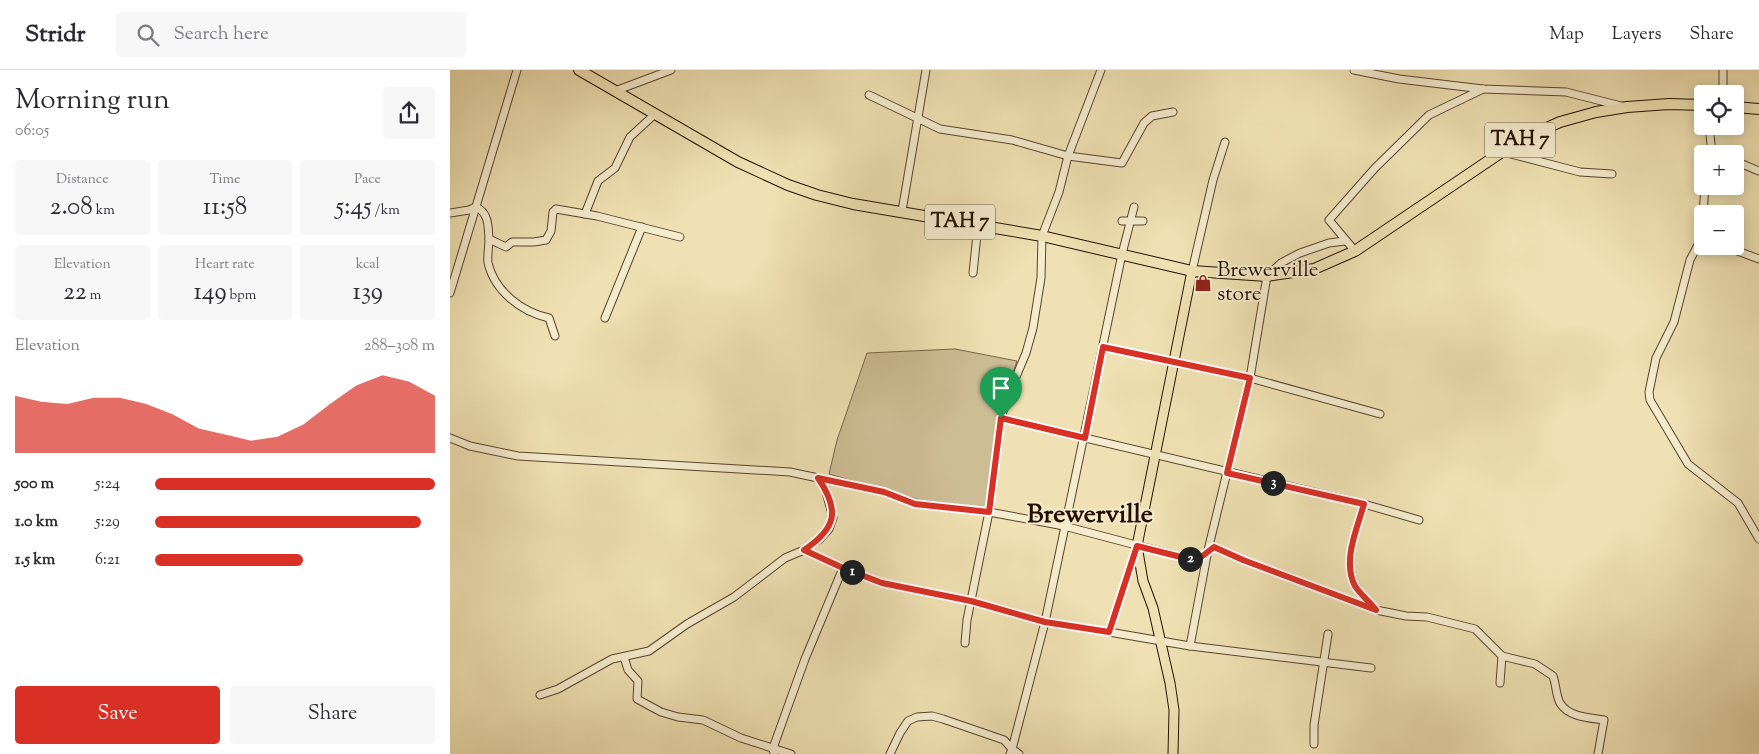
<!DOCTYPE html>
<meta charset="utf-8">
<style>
body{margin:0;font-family:"Sorts Mill Goudy",serif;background:#f7f7f7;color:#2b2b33;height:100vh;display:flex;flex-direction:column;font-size:19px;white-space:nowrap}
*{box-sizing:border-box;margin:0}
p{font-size:16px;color:#7c7c81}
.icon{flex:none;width:28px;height:28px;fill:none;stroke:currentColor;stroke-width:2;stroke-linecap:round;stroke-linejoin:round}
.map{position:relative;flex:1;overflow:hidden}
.drawer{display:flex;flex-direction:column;background:#fff;width:450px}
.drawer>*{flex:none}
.buttons{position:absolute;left:1244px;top:15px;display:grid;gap:10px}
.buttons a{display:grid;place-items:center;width:50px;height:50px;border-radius:5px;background:#fff;box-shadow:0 2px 12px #0003;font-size:25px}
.pin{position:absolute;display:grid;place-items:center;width:42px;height:42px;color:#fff;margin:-51px -21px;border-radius:50% 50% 50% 0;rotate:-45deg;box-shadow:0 0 5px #0007}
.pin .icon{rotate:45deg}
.km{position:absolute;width:25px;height:25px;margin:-12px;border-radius:50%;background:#222;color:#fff;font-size:14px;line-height:25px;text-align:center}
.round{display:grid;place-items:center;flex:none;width:52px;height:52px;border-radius:5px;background:#f7f7f7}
.summary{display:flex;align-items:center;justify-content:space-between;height:85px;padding:0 15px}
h1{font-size:28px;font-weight:600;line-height:38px}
.metrics{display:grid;grid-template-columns:repeat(3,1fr);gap:8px;height:85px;padding:5px 15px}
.metrics div{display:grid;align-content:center;border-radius:5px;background:#f7f7f7;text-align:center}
.metrics b{font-size:25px;font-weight:600}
.metrics small{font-size:14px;font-weight:400}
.metrics p{font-size:14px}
.chart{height:140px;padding:10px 15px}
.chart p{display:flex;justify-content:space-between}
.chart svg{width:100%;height:90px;margin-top:5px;fill:#d93025;opacity:.7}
.button{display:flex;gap:10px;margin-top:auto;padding:10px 15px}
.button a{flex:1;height:58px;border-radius:5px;background:#d93025;color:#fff;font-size:20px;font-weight:600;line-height:58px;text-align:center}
.button a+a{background:#f7f7f7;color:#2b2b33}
ul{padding:0 15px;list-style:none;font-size:16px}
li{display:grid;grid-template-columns:80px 60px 1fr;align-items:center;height:38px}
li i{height:12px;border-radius:6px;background:#d93025}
header{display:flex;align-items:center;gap:30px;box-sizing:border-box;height:70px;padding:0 25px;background:#fff;border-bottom:1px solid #e1e1e2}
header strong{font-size:24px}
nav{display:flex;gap:28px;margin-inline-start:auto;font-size:18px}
.search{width:350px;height:45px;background:#f7f7f7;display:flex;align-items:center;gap:12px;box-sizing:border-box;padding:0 18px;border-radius:5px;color:#7c7c81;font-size:19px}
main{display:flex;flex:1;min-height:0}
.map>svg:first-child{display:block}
.green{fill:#cdbd95;stroke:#79664a}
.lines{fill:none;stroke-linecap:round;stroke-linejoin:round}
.minor-casing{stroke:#58442d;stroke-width:9}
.major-casing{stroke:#251000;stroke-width:11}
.highway-casing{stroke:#251000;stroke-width:12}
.minor{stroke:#f5ecce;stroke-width:7}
.major{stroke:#efe1b3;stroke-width:9}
.highway{stroke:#efe1b3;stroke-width:10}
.route-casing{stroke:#fff;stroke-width:10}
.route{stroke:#d93025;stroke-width:6}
.labels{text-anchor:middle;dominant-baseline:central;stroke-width:4;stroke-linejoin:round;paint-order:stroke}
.shield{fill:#f5ecce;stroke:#63523e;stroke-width:1}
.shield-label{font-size:20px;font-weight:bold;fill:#251000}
.poi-label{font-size:21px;fill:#251000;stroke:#f5ecce;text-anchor:start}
.district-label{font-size:26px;font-weight:bold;fill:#251000;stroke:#f5ecce}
</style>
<header>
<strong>Stridr</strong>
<div class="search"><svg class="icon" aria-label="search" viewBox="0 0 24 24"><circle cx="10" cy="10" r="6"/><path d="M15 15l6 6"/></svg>Search here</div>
<nav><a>Map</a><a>Layers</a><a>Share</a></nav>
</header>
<main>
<section class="drawer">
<div class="summary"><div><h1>Morning run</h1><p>06:05</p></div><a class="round"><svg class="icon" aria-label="share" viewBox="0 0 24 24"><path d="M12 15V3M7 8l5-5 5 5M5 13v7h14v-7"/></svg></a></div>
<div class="metrics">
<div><p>Distance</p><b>2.08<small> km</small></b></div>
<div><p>Time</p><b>11:58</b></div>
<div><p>Pace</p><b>5:45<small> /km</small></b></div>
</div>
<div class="metrics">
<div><p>Elevation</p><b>22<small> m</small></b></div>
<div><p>Heart rate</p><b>149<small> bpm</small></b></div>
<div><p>kcal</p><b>139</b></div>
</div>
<div class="chart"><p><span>Elevation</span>288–308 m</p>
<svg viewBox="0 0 160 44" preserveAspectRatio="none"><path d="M0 44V16L10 19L20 20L30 17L40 17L50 20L60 25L70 32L80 35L90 38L100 36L110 30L120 20L130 11L140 6L150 9L160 16V44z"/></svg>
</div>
<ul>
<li><b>500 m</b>5:24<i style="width:100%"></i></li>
<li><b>1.0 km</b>5:29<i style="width:95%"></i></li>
<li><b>1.5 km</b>6:21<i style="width:53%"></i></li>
</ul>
<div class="button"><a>Save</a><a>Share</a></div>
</section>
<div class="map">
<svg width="1309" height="684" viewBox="0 0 1309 684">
<rect width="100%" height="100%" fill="#efe1b3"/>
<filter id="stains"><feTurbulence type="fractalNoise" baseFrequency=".004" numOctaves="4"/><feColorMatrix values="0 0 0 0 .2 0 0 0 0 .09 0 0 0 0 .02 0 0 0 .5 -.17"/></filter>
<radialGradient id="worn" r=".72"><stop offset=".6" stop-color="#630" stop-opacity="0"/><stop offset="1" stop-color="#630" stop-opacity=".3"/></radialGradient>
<!-- green -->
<path class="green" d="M505,279L567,291L551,337L535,438L470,430L379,404L387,370L417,283Z"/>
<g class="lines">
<!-- minor casing -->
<g class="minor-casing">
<g id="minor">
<path d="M904,0L949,9L1033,19L1116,22L1171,36"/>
<path d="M165,21L221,0"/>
<path d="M1273,24V0"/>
<path d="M419,25L490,59L562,70L618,86L672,93L694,53L702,46L723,42"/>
<path d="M1259,56L1262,83L1264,84"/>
<path d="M1053,82L1130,102L1162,104"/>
<path d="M1285,91L1309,101"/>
<path d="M452,141L476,0"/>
<path d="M0,143L19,140L26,137C39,143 38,156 39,169L56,177L62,172H84L96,170L101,161L103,142L106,139L147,146L230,167"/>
<path d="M135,144L148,111L165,98L180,67L205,44"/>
<path d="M1253,144L1255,116"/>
<path d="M672,151H693"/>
<path d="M1252,154L1251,169L1240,190L1224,252L1206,288L1199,322L1200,330L1238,394L1288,433L1309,469"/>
<path d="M39,169C39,176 37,186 38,193C45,222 72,242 99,248L105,266"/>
<path d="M1274,176L1309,189"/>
<path d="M905,181L879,150L925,98L979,45L1033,19"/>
<path d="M742,201L763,110L775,72"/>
<path d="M523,203L528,155"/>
<path d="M0,223L67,0"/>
<path d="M155,248L192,157"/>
<path d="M653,277L800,308L930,344"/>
<path d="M551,348L914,434L969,450"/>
<path d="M0,368L20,376L68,386L340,402L434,422L465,434L539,442L614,456L743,490L750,488L764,477L793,490L926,540L956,546L977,547L1025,559L1052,586L1085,594L1103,606C1106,614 1106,626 1110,633C1118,647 1140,648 1154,650L1148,684"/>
<path d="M914,434C907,458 891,495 907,518C912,525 919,532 925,539"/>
<path d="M354,480L393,498L432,513L521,531L595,552L659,562L687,476"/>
<path d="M659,562L740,576L758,480L800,308L817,206L831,193L850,183L879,173L895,171"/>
<path d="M515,573L517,550L539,442L551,348L558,326L576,283L583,258L591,208L592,166L609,122L618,86L651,0"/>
<path d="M740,576L921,598"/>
<path d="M174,587L178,600L188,611L187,629L211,642L228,647L253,650L291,668L341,684"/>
<path d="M1050,613L1052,586"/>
<path d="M90,625L108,619L162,589L199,581L237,554L284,527L335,488L354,480L370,469L379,459L383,448L375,418L368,408"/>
<path d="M864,674V655L878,564"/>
<path d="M562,679L595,552L672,184L684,137"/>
<path d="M324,684L323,678L355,589L393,498"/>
<path d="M440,684L450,663L458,651L467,647L482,646L493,649L554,670L562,679"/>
<path d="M560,684L562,679L569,684"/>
</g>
</g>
<!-- major casing -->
<g class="major-casing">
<path id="major" d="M723,684L724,640L720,613L703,538L693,511L687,476L742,201"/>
</g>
<!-- highway casing -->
<g class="highway-casing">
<g id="highway">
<path d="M129,0L288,92L338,115L367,125L403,134L592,166L742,201L817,206L864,199L905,181L1068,71L1110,52L1146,42L1177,37L1219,34L1252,35"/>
<path d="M1285,37L1309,39"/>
</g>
</g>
<!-- minor -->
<use href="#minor" class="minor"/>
<!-- major -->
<use href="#major" class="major"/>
<!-- highway -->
<use href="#highway" class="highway"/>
</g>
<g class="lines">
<!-- route casing -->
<g class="route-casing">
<path id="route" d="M653,277L800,308L777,403L914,434C907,459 892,491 905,516C910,524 920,532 926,540L793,490L764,477L750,488L743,490L687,476L659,562L595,552L521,531L432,513L393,498L354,480C387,458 390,440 368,408L434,422L465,434L539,442L551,348L635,368Z"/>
</g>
<!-- route -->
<use href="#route" class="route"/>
</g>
<!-- icons -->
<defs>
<g id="shop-bare" transform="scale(1.35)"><path d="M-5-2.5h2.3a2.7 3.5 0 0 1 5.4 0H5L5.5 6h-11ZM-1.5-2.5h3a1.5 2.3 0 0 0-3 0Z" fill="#8f2418" stroke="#f5ecce" stroke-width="2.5" paint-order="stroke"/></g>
</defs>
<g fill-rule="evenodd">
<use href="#shop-bare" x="753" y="213"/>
</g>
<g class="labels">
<!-- shield labels -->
<g class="shield">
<rect x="1035" y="52.5" width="70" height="35" rx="4"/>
<rect x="475" y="134.5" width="70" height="35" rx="4"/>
</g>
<g class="shield-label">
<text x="1070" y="70">TAH 7</text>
<text x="510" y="152">TAH 7</text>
</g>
<!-- poi labels -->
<g class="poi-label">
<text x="767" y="201">Brewerville<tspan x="767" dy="24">store</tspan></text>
</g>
<!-- district labels -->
<g class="district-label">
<text x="640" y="445">Brewerville</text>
</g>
</g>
<rect width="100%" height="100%" filter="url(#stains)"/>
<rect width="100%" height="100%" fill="url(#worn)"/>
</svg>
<div class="buttons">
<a><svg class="icon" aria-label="locate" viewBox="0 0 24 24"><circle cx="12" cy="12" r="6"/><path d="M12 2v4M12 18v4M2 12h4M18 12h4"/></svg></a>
<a>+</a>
<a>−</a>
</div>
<div class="pin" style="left:551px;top:348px;background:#1e9e55"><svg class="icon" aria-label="arrive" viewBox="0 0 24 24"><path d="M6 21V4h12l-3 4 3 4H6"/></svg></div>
<b class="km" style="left:402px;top:502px">1</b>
<b class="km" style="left:740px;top:489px">2</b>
<b class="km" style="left:823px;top:413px">3</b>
</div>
</main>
